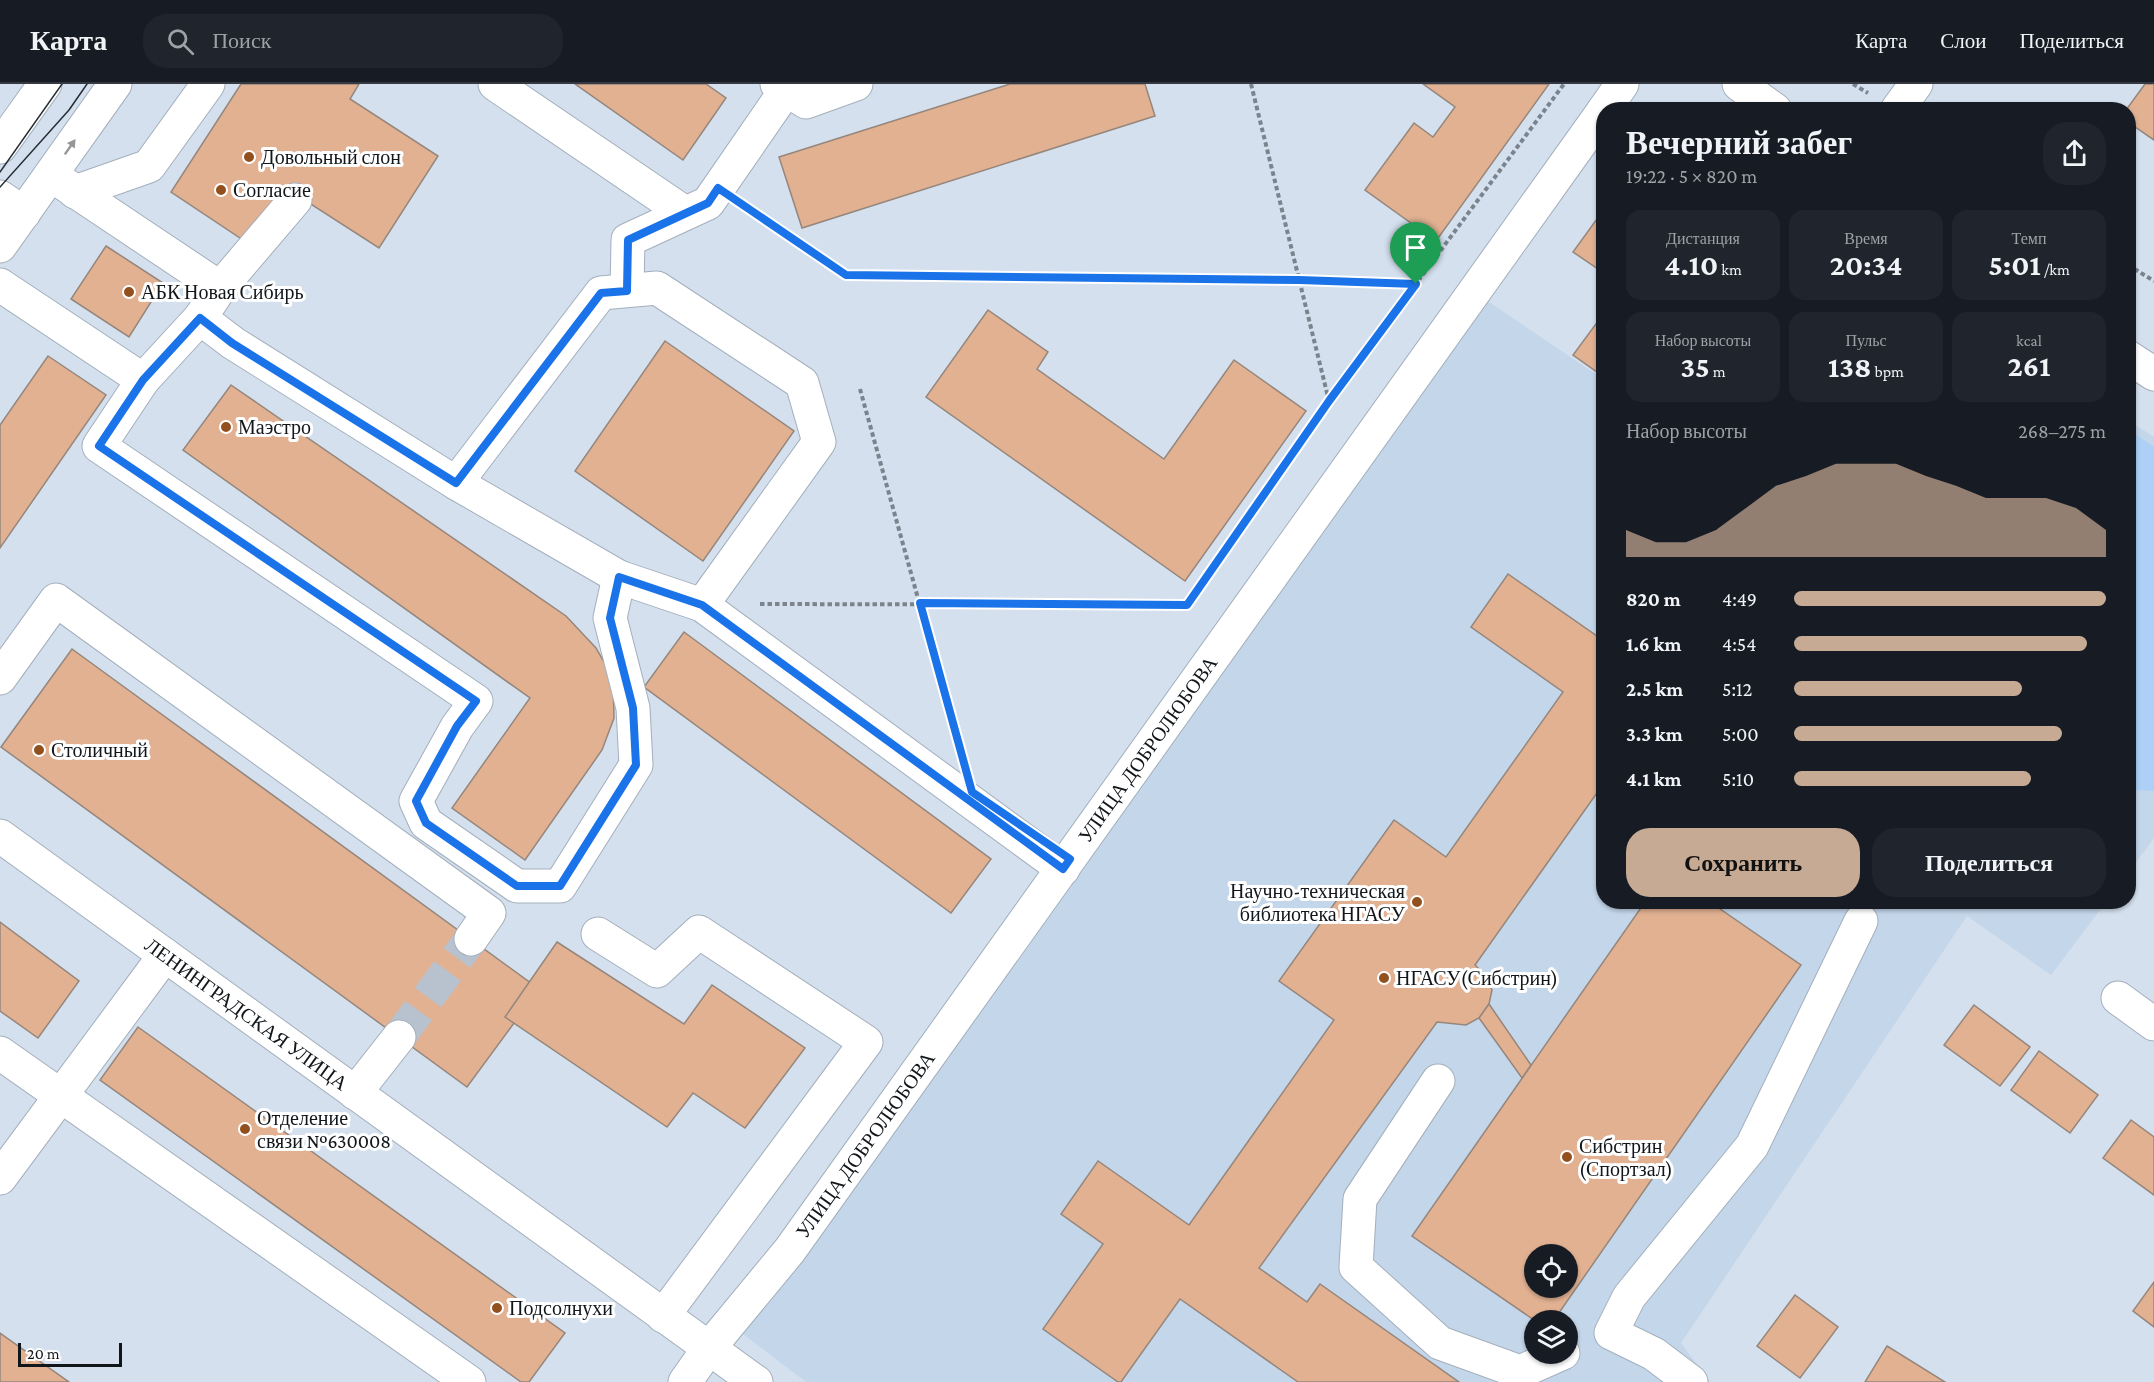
<!DOCTYPE html>
<html lang="ru">
<meta charset="utf-8">
<style>
body{margin:0;font-family:"Crimson Pro",serif;background:#20242c;color:#f1f3f6;height:100vh;display:flex;flex-direction:column;font-size:22px;white-space:nowrap}
*{box-sizing:border-box;margin:0}
p{font-size:20px;color:#9ea1a6}
.icon{flex:none;width:33px;height:33px;fill:none;stroke:currentColor;stroke-width:2;stroke-linecap:round;stroke-linejoin:round}
.map{position:relative;flex:1;overflow:hidden}
.sheet{position:absolute;left:1596px;top:18px;width:540px;height:807px;display:flex;flex-direction:column;background:#171b24;border-radius:24px;box-shadow:0 2px 4px #0004}
.sheet>*{flex:none}
.buttons{position:absolute;left:1524px;top:1160px;display:grid;gap:12px}
.buttons a{display:grid;place-items:center;width:54px;height:54px;border-radius:50%;background:#171b24;box-shadow:0 2px 4px #0004;font-size:30px}
.scale{position:absolute;left:18px;bottom:15px;width:104px;box-sizing:border-box;padding-left:6px;border:3px solid #11161a;border-top:0;font-size:16px;line-height:21px;white-space:nowrap;color:#11161a;-webkit-text-stroke:4px #fff;paint-order:stroke}
.pin{position:absolute;display:grid;place-items:center;width:51px;height:51px;color:#fff;margin:-62px -26px;border-radius:50% 50% 50% 0;rotate:-45deg;box-shadow:0 0 6px #0007}
.pin .icon{rotate:45deg}
.round{display:grid;place-items:center;flex:none;width:63px;height:63px;border-radius:24px;background:#20242c}
.headline{display:flex;align-items:center;justify-content:space-between;height:102px;padding:0 30px}
h1{font-size:33px;font-weight:700;line-height:45px}
.stats{display:grid;grid-template-columns:repeat(3,1fr);gap:9px;height:102px;padding:6px 30px}
.stats div{display:grid;align-content:center;border-radius:15px;background:#20242c;text-align:center}
.stats b{font-size:30px;font-weight:700}
.stats small{font-size:16px;font-weight:400}
.stats p{font-size:16px}
.chart{height:168px;padding:12px 30px}
.chart p{display:flex;justify-content:space-between}
.chart svg{width:100%;height:108px;margin-top:6px;fill:#c6aa94;opacity:.7}
.button{display:flex;gap:12px;margin-top:auto;padding:12px 30px}
.button a{flex:1;height:69px;border-radius:24px;background:#c6aa94;color:#111;font-size:24px;font-weight:700;line-height:69px;text-align:center}
.button a+a{background:#20242c;color:#f1f3f6}
ul{padding:0 30px;list-style:none;font-size:20px}
li{display:grid;grid-template-columns:96px 72px 1fr;align-items:center;height:45px}
li i{height:15px;border-radius:8px;background:#c6aa94}
header{display:flex;align-items:center;gap:36px;box-sizing:border-box;height:84px;padding:0 30px;background:#171b24;border-bottom:2px solid #363941}
header strong{font-size:28px}
nav{display:flex;gap:33px;margin-inline-start:auto;font-size:21px}
.search{width:420px;height:54px;background:#20242c;display:flex;align-items:center;gap:15px;box-sizing:border-box;padding:0 21px;border-radius:24px;color:#9ea1a6;font-size:22px}
.map>svg:first-child{display:block}
.built{fill:#c4d6ea;fill-rule:evenodd}
.green{fill:#aed0f6}
.building{fill:#e2b192;stroke:#95867c;stroke-width:1.5;fill-rule:evenodd}
.lines{fill:none;stroke-linecap:round;stroke-linejoin:round}
.minor-tunnel{stroke:#b7c2ce;stroke-width:33;stroke-dasharray:33 16;stroke-linecap:butt}
.minor-casing{stroke:#a3afbc;stroke-width:35}
.path{stroke:#7b848d;stroke-width:4;stroke-dasharray:4.5 3;stroke-linecap:butt}
.minor{stroke:#fff;stroke-width:33}
.tram{stroke:#262c31;stroke-width:1.5}
.oneway{fill:#949698}
.route-casing{stroke:#fff;stroke-width:12}
.route{stroke:#1a73e8;stroke-width:8}
.poi-dot{fill:#91501d;stroke:#fff;stroke-width:2}
.labels{text-anchor:middle;dominant-baseline:central;stroke-width:6;stroke-linejoin:round;paint-order:stroke}
.poi-label{font-size:20px;fill:#11161a;stroke:#fff;text-anchor:start}
.street-label{font-size:20px;fill:#11161a;stroke:#fff}
</style>
<header>
<strong>Карта</strong>
<div class="search"><svg class="icon" aria-label="search" viewBox="0 0 24 24"><circle cx="10" cy="10" r="6"/><path d="M15 15l6 6"/></svg>Поиск</div>
<nav><a>Карта</a><a>Слои</a><a>Поделиться</a></nav>
</header>
<div class="map">
<svg width="2154" height="1298" viewBox="0 0 2154 1298">
<rect width="100%" height="100%" fill="#d4e0ee"/>
<!-- built -->
<g class="built">
<path d="M1474,208L1603,295L1604,818H2106L2051,891L1967,832L1681,1259L1710,1298H806L743,1250ZM1534,1170H1568V1203H1534ZM1534,1236H1568V1269H1534Z"/>
<path d="M2128,336L2154,353V754L2129,788Z"/>
</g>
<!-- green -->
<path class="green" d="M2128,345L2154,363V707L2129,706Z"/>
<!-- building -->
<g class="building">
<path d="M241,0H359L350,15L438,72L379,164L286,104L249,160L171,108Z"/>
<path d="M575,0H706L726,14L683,76Z"/>
<path d="M1010,0H1145L1155,32L802,144L779,73Z"/>
<path d="M1423,0H1549L1436,157L1365,106L1414,39L1433,53L1455,23Z"/>
<path d="M2145,0H2154V56L2128,38V26H2126Z"/>
<path d="M1602,128L1604,129V189L1573,168Z"/>
<path d="M106,162L163,199L129,253L71,215Z"/>
<path d="M988,226L1048,268L1037,285L1164,375L1234,276L1306,327L1185,497L926,313Z"/>
<path d="M1604,229V293L1573,271Z"/>
<path d="M665,257L794,347L703,477L575,387Z"/>
<path d="M48,272L106,311L0,464V341Z"/>
<path d="M231,301L566,532L596,564L613,594L614,634L602,666L525,776L452,724L530,614L183,366Z"/>
<path d="M1508,490L1604,557V699L1475,881L1486,892L1492,906L1489,920L1479,934L1466,941L1437,938L1259,1184L1307,1218L1320,1200L1459,1298H1298L1180,1215L1121,1298H1118L1043,1245L1103,1160L1061,1130L1098,1077L1189,1141L1334,936L1279,897L1394,736L1446,773L1563,608L1471,543Z"/>
<path d="M684,548L991,775L951,829L644,603Z"/>
<path d="M72,565L539,905L467,1003L1,663Z"/>
<path d="M1645,818H1710L1801,881L1554,1236H1534L1412,1152ZM1534,1170H1568V1203H1534Z"/>
<path d="M0,838L79,897L38,954L0,927Z"/>
<path d="M557,858L684,940L712,901L805,964L745,1044L693,1009L667,1043L505,933Z"/>
<path d="M1489,920L1531,981L1522,994L1479,934Z"/>
<path d="M1974,921L2030,963L2000,1002L1944,961Z"/>
<path d="M138,943L565,1249L529,1298H521L100,996Z"/>
<path d="M2039,967L2098,1011L2070,1049L2011,1006Z"/>
<path d="M2131,1036L2154,1053V1111L2103,1074Z"/>
<path d="M2154,1198V1243L2133,1227Z"/>
<path d="M1795,1211L1838,1243L1800,1294L1757,1262Z"/>
<path d="M0,1249L69,1298H0Z"/>
<path d="M1887,1262L1945,1298H1865Z"/>
</g>
<g class="lines">
<!-- minor-tunnel -->
<path class="minor-tunnel" d="M399,953L471,855"/>
<!-- minor casing -->
<g class="minor-casing">
<g id="minor">
<path d="M495,0L685,129"/>
<path d="M777,0L806,18L856,0"/>
<path d="M1739,0L1775,26"/>
<path d="M1604,26L1622,0"/>
<path d="M1897,26L1916,0"/>
<path d="M0,63L45,0"/>
<path d="M51,91L220,204L200,234L143,296"/>
<path d="M75,108L149,82L208,0"/>
<path d="M0,113L24,129"/>
<path d="M0,162L115,0"/>
<path d="M0,201L143,296L99,362L476,617L457,643L416,717L426,739L517,802H560L636,681L633,624L610,534L619,493"/>
<path d="M220,204L295,116"/>
<path d="M627,206L628,156L708,119L786,6"/>
<path d="M200,234L233,259L456,399L619,493L702,521L1063,785"/>
<path d="M2128,273L2154,290"/>
<path d="M456,399L601,209L657,204L802,299L819,358L702,521"/>
<path d="M0,594L56,516L489,829L471,855"/>
<path id="s1" d="M0,752L756,1298"/>
<path d="M598,850L657,887L699,848L866,958L663,1232"/>
<path d="M2118,914L2154,940"/>
<path d="M0,969L469,1298"/>
<path d="M1438,997L1360,1115L1356,1183L1440,1259L1520,1288L1563,1269"/>
<path d="M355,1009L399,953"/>
<path d="M0,1094L165,871"/>
<path id="s2" d="M685,1298L709,1264L790,1166L1604,26"/>
<path d="M1691,1298L1654,1270L1611,1249L1629,1213L1752,1062L1861,837"/>
</g>
</g>
<!-- path -->
<g class="path">
<path d="M1251,0L1329,317"/>
<path d="M1853,0L1868,9"/>
<path d="M745,123L846,191L1299,196L1415,200"/>
<path d="M2128,181L2154,197"/>
<path d="M860,305L960,666"/>
<path d="M760,520L1187,521L1329,317L1564,0"/>
</g>
<!-- minor -->
<use href="#minor" class="minor"/>
<!-- tram -->
<g class="tram">
<path d="M0,88L62,0"/>
<path d="M0,103L69,26L87,0"/>
</g>
</g>
<!-- one-way arrows -->
<defs><path id="oneway-solid" d="M-6-.8H1V-3.2L6.5 0L1 3.2V.8H-6Z" transform="scale(1.5)"/></defs>
<use class="oneway" href="#oneway-solid" transform="translate(70 63) rotate(-55)"/>
<g class="lines">
<!-- route casing -->
<g class="route-casing">
<path id="route" d="M718,104L846,191L1299,196L1416,200L1329,317L1187,521L920,519L972,708L1070,775L1063,785L702,521L619,493L610,534L633,624L636,681L560,802H517L426,739L416,717L457,642L476,617L99,362L143,296L200,234L232,259L456,399L601,209L627,207L628,156L708,119Z"/>
</g>
<!-- route -->
<use href="#route" class="route"/>
</g>
<!-- markers -->
<g class="poi-dot">
<circle cx="249" cy="73" r="6"/>
<circle cx="221" cy="106" r="6"/>
<circle cx="129" cy="208" r="6"/>
<circle cx="226" cy="343" r="6"/>
<circle cx="39" cy="666" r="6"/>
<circle cx="1417" cy="818" r="6"/>
<circle cx="1384" cy="894" r="6"/>
<circle cx="245" cy="1045" r="6"/>
<circle cx="1567" cy="1073" r="6"/>
<circle cx="497" cy="1224" r="6"/>
</g>
<g class="labels">
<!-- poi labels -->
<g class="poi-label">
<text x="261" y="73">Довольный слон</text>
<text x="233" y="106">Согласие</text>
<text x="141" y="208">АБК Новая Сибирь</text>
<text x="238" y="343">Маэстро</text>
<text x="51" y="666">Столичный</text>
<text x="1405" y="807" text-anchor="end">Научно-техническая<tspan x="1405" dy="23">библиотека НГАСУ</tspan></text>
<text x="1396" y="894">НГАСУ(Сибстрин)</text>
<text x="257" y="1034">Отделение<tspan x="257" dy="23">связи №630008</tspan></text>
<text x="1579" y="1062">Сибстрин<tspan x="1579" dy="23">(Спортзал)</tspan></text>
<text x="509" y="1224">Подсолнухи</text>
</g>
<!-- street labels -->
<g class="street-label">
<text stroke="none"><textPath href="#s2" startOffset="784">УЛИЦА ДОБРОЛЮБОВА</textPath></text>
<text stroke="none"><textPath href="#s1" startOffset="304">ЛЕНИНГРАДСКАЯ УЛИЦА</textPath></text>
<text stroke="none"><textPath href="#s2" startOffset="298">УЛИЦА ДОБРОЛЮБОВА</textPath></text>
</g>
</g>
</svg>
<div class="buttons">
<a><svg class="icon" aria-label="locate" viewBox="0 0 24 24"><circle cx="12" cy="12" r="6"/><path d="M12 2v4M12 18v4M2 12h4M18 12h4"/></svg></a>
<a><svg class="icon" aria-label="layers" viewBox="0 0 24 24"><path d="M12 4l9 5-9 5-9-5zM3 14l9 5 9-5"/></svg></a>
</div>
<div class="scale">20 m</div>
<div class="pin" style="left:1416px;top:200px;background:#1e9e55"><svg class="icon" aria-label="arrive" viewBox="0 0 24 24"><path d="M6 21V4h12l-3 4 3 4H6"/></svg></div>
<section class="sheet">
<div class="headline"><div><h1>Вечерний забег</h1><p>19:22 · 5 × 820 m</p></div><a class="round"><svg class="icon" aria-label="share" viewBox="0 0 24 24"><path d="M12 15V3M7 8l5-5 5 5M5 13v7h14v-7"/></svg></a></div>
<div class="stats">
<div><p>Дистанция</p><b>4.10<small> km</small></b></div>
<div><p>Время</p><b>20:34</b></div>
<div><p>Темп</p><b>5:01<small> /km</small></b></div>
</div>
<div class="stats">
<div><p>Набор высоты</p><b>35<small> m</small></b></div>
<div><p>Пульс</p><b>138<small> bpm</small></b></div>
<div><p>kcal</p><b>261</b></div>
</div>
<div class="chart"><p><span>Набор высоты</span>268–275 m</p>
<svg viewBox="0 0 160 44" preserveAspectRatio="none"><path d="M0 44V33L10 38L20 38L30 33L40 24L50 15L60 11L70 6L80 6L90 6L100 11L110 15L120 20L130 20L140 20L150 24L160 33V44z"/></svg>
</div>
<ul>
<li><b>820 m</b>4:49<i style="width:100%"></i></li>
<li><b>1.6 km</b>4:54<i style="width:94%"></i></li>
<li><b>2.5 km</b>5:12<i style="width:73%"></i></li>
<li><b>3.3 km</b>5:00<i style="width:86%"></i></li>
<li><b>4.1 km</b>5:10<i style="width:76%"></i></li>
</ul>
<div class="button"><a>Сохранить</a><a>Поделиться</a></div>
</section>
</div>
